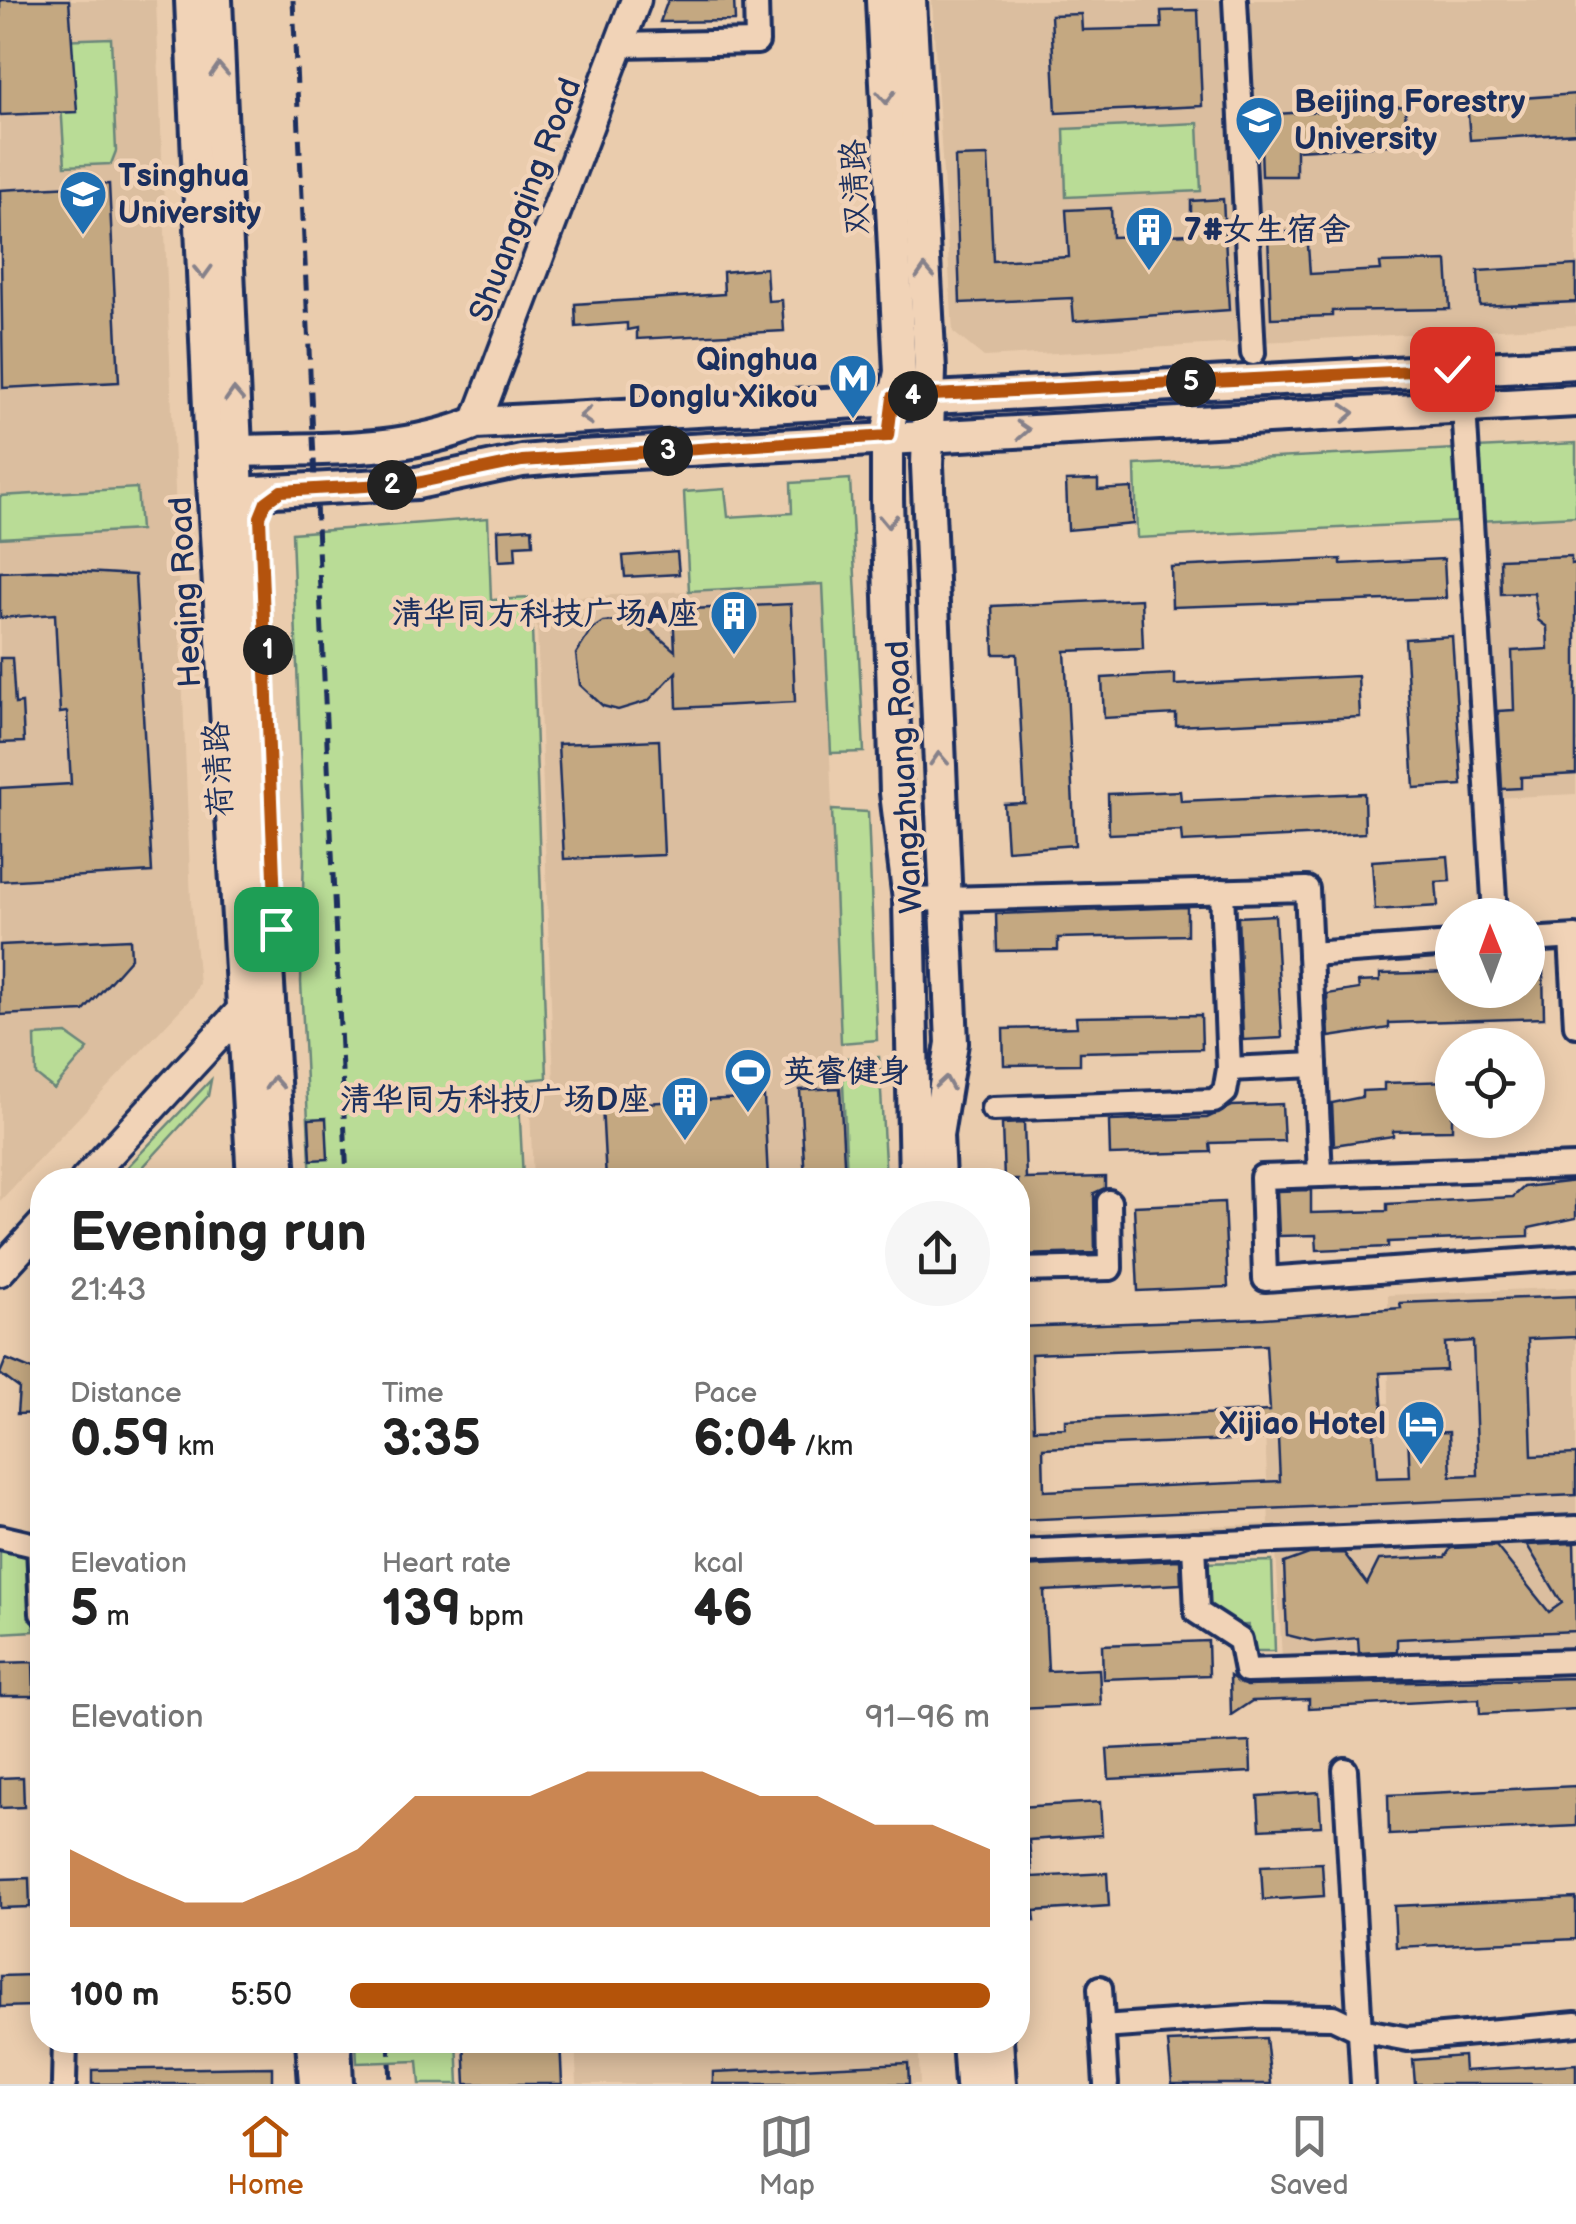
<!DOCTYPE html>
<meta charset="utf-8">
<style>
body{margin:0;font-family:"Balsamiq Sans","LXGW WenKai TC",sans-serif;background:#f6f6f6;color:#222;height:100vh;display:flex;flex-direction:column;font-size:38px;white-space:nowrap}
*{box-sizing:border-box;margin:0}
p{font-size:32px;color:#767676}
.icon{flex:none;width:55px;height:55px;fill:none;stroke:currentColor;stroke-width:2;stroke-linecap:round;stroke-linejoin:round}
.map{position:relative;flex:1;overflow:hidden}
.panel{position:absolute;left:30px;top:1168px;width:1000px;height:885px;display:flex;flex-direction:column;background:#fff;border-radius:40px;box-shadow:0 5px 25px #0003}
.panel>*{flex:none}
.needle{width:65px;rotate:359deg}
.fabs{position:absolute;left:1435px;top:898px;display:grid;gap:20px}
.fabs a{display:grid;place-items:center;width:110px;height:110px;border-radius:50%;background:#fff;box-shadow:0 5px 25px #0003;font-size:50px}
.pin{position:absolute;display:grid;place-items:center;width:85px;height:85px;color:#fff;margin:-42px;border-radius:20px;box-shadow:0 5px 15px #0006}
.km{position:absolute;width:50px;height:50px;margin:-25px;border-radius:50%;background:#222;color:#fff;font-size:28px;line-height:50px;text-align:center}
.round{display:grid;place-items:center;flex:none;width:105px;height:105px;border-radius:52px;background:#f6f6f6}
.headline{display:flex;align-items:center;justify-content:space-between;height:170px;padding:0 40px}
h1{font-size:55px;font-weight:800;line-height:75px}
.metrics{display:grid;grid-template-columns:repeat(3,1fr);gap:15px;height:170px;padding:10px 40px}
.metrics div{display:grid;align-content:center}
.metrics b{font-size:50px;font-weight:800}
.metrics small{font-size:28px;font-weight:400}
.metrics p{font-size:28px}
.chart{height:280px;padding:20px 40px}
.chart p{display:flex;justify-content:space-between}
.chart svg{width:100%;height:180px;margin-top:10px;fill:#b45309;opacity:.7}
ul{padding:0 40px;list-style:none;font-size:32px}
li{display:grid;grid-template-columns:160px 120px 1fr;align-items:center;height:75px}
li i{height:25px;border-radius:12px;background:#b45309}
.dock{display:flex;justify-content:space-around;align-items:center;height:140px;border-top:2px solid #e0e0e0;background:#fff;font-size:28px;color:#767676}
.dock a{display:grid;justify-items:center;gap:5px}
.dock .on{color:#b45309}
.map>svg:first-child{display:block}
.built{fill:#dbbe9f}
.green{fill:#b9dc96;stroke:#6a867a;stroke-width:2.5}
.building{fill:#c4a881;stroke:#1b2f5e;stroke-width:2.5;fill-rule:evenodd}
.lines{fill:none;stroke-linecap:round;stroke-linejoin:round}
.minor-casing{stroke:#1b2f5e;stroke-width:30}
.tertiary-casing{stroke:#1b2f5e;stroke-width:35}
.secondary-casing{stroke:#1b2f5e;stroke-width:38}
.minor{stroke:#f1d3b7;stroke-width:22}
.tertiary{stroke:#f1d3b7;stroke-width:28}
.secondary{stroke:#f1d3b7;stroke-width:30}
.rail{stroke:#1b2f5e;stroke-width:5;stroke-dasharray:15 8;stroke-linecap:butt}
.oneway{stroke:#86818a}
.route-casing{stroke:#fff;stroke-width:20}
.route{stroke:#b45309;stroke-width:12}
.labels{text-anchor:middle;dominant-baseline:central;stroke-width:9;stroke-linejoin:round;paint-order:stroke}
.poi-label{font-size:32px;font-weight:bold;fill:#1b2f5e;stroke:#f1d3b7;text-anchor:start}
.street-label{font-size:32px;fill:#1b2f5e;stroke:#f1d3b7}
</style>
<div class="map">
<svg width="1576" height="2084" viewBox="0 0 1576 2084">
<rect width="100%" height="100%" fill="#eaccad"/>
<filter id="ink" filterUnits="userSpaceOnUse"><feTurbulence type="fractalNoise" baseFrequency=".01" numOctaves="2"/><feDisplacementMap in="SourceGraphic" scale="20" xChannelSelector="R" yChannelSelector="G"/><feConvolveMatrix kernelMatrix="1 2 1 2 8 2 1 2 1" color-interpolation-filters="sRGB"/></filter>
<g filter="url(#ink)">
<!-- built -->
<g class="built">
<path d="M0,0H156L191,902L199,983L194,995L0,1201Z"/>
<path d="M932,0H1576V325L984,357L953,332Z"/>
<path d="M1576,516V794L1495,798L1475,522Z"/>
<path d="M823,584L847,1180H533L529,1084L554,1083L536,599Z"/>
<path d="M1576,1287V1647L1282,1659L1276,1551L1018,1564V1532L1269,1524L1264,1408L1389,1403L1388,1295Z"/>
<path d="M575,2040H918L920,2084H577Z"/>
</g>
<!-- green -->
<g class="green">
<path d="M111,38L116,151L111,164L65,166L57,40Z"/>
<path d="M1198,123L1201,191L1066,197L1064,129Z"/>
<path d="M1576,443V516L1137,538L1135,465Z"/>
<path d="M850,479L864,752L831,753L823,584L689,591L684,492L725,489L728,517L792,513L791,483Z"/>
<path d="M137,488L140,530L0,538V496Z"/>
<path d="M488,518L491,600L531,598L547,1078L518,1081L523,1179L311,1180L301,982L304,850L292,533Z"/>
<path d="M832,810L868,812L877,1040L841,1043Z"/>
<path d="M67,1034L88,1049L54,1089L36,1075L35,1036Z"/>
<path d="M879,1057L886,1180H847L842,1058Z"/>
<path d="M211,1080L208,1096L131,1180H115Z"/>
<path d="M0,1550L27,1555L34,1631L0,1633Z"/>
<path d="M1272,1561L1275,1651H1249L1248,1625L1219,1626L1205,1612L1203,1563Z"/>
<path d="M356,2040H457L459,2084H420L418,2061L357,2063Z"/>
</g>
<!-- building -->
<g class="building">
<path d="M0,0H69L77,112L0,115Z"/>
<path d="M668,0H734L735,21L660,22Z"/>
<path d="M1198,10L1202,106L1056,113L1051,15L1081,14L1082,30L1162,28L1161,11Z"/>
<path d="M1576,94V133L1470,140L1467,102Z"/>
<path d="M1405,106L1407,144L1296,150V176H1262L1260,115Z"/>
<path d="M988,156L993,261L1069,257L1066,210L1111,208L1112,237L1191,234V201L1223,199L1229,310L1074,321L1072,298L960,303L955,157Z"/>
<path d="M109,184L119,382L3,388L0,190Z"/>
<path d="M1307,231L1310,274L1381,270L1380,263L1447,261L1450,309L1332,311V316L1271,318L1268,233Z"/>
<path d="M1576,265V302L1480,306L1478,271Z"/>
<path d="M766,268L768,301L782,300L784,331L637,339V328L627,330V323L576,327L575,304L724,294L723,272Z"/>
<path d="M1098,480V490L1132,488L1133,524L1068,530L1066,481Z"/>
<path d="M532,528L533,544L515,545L516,560L499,561L498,530Z"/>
<path d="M677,552L679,574L625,577L623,556Z"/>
<path d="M1571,556V564L1576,563V774L1521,777V788L1502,789L1498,711L1514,710L1512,651L1548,649L1547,627L1538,620L1534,593L1501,594L1500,559Z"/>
<path d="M1341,559V564L1444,559L1446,598L1172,607L1171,567Z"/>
<path d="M51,570L135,575L152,872L0,881V788L71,784L67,712L60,713L55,614L0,618V572Z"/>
<path d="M1141,599L1143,648L1065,651L1075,845L1007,850L1004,804L1025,803L1017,654H994L992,606Z"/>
<path d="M791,604L795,702L677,708L676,672L648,701L618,710L603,706L580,685L576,654L591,630L603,622L631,620L645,625L675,651L673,610Z"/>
<path d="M1452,636L1462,785L1414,788L1405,639Z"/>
<path d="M0,658H12L15,704L22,703L24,742L0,743Z"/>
<path d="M1175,674V685L1358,676L1360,717L1176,726V714L1104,718L1102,678Z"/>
<path d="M659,740L664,855L564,859L558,744Z"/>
<path d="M1180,791L1181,801L1364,793L1365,833L1182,842L1181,831L1109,834L1108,794Z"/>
<path d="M1448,856L1450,881L1436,882L1438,906L1375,910L1372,861Z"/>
<path d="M1187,907V935L1058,938V950L997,951L996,914Z"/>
<path d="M1275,915L1282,1038L1243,1040L1238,917Z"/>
<path d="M130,939L131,958L84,1011L0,1015V945Z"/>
<path d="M1543,969L1544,1018L1389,1023V1028L1329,1037L1327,994L1359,989L1358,982L1380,981V974L1452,972V990H1528V970Z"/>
<path d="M1201,1015L1202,1049L1080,1052V1064L1004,1065L1003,1029L1077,1027L1076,1017Z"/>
<path d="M1452,1081V1130L1393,1131V1136L1334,1145L1332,1103L1362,1097V1091L1384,1090V1083Z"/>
<path d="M840,1088L845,1180H805L800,1090Z"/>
<path d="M764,1097L768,1180H606L602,1105Z"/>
<path d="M1282,1104L1284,1141L1210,1143L1211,1152L1110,1155L1109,1121L1207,1118L1232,1106Z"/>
<path d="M326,1118L328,1159L311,1160L309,1119Z"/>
<path d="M1024,1123L1026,1179L1105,1177V1188L1094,1193L1095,1253L1018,1255V1180H1004L1002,1124Z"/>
<path d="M1576,1181V1218L1529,1228V1236L1388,1242V1247L1317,1250L1316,1235L1279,1236L1277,1191L1311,1190V1213L1387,1211V1204L1513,1197L1524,1187Z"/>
<path d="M1224,1202L1228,1287L1138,1291L1134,1206Z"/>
<path d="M1576,1296V1337L1528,1339L1532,1456L1576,1454V1495L1018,1520V1327L1264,1318L1401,1308L1400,1303ZM1473,1341L1478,1475L1451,1476L1449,1432L1408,1434L1410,1477L1377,1478L1374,1431L1384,1430L1380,1373L1446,1370L1445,1343ZM1266,1345L1270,1411L1065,1420V1428L1034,1429L1031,1354ZM1278,1438L1280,1481L1044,1491L1043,1448Z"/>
<path d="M6,1359L35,1371L42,1366V1413L17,1414L19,1388L0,1374Z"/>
<path d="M1574,1543L1576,1631L1397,1639V1651L1359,1653L1358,1638L1315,1642L1287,1635L1284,1563L1309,1554L1344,1553L1367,1584L1379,1560L1445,1557L1451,1548L1496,1546L1549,1612L1562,1603L1527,1545Z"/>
<path d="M1180,1560L1181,1584L1044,1591L1048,1671L1099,1669L1101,1705L1018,1709V1567Z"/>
<path d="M1208,1641L1209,1675L1103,1679L1102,1645Z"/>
<path d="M33,1662L34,1696H0V1663Z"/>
<path d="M1230,1676L1246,1686L1576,1678V1709L1480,1714L1479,1699L1309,1708V1699L1252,1701L1231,1715Z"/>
<path d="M1250,1742L1251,1772L1109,1779L1107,1749Z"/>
<path d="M23,1777L24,1807L0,1808V1778Z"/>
<path d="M1576,1786V1826L1389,1835L1388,1795Z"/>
<path d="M1319,1792L1321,1826L1260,1829L1258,1796Z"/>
<path d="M1100,1802L1102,1835L1029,1840L1032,1877L1107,1873L1109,1906L1034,1911L1035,1921L1018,1922V1807Z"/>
<path d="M1322,1863L1324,1896L1263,1900L1261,1866Z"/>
<path d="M29,1878L30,1907L0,1908V1879Z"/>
<path d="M1576,1898V1939L1396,1947L1394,1906Z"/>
<path d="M33,1975L34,2006L0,2007V1976Z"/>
<path d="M1266,2038L1271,2084H1172L1168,2042Z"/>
<path d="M464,2040H560L562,2084H466Z"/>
<path d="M1463,2056L1464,2071L1576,2064V2084H1415L1413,2060Z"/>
<path d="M908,2063L909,2084H713V2072Z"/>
<path d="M272,2067V2084H92V2070Z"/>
</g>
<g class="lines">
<!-- minor casing -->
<g class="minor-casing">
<g id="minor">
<path d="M1235,0L1253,353"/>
<path d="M621,45L757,42L756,0"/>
<path d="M1464,407L1495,915"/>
<path d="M1222,891L1229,1069L1315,1065"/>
<path d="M909,900L1307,889L1310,954L1452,944"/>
<path d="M1571,938L1576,1025"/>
<path d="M1528,940L1576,937"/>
<path d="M1310,954L1320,1175L1576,1166"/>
<path d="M993,1109L1214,1101L1225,1092L1229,1069"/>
<path d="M1320,1175L1262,1177L1265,1279L1576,1257"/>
<path d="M1018,1270L1110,1268L1109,1202"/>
<path d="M0,1537L39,1546L42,1613"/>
<path d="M1194,1544L1197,1612L1240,1640L1246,1671L1576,1661"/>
<path d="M1018,1552L1576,1528"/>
<path d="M1345,1770L1363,2084"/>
<path d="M1100,1988L1106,2084"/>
<path d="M1102,2027L1260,2016L1333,2017L1360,2030L1408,2039L1576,2024"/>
<path d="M64,2084L65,2040"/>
</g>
</g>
<!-- tertiary casing -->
<g class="tertiary-casing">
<g id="tertiary">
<path d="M476,423L636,0"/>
<path d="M85,1180L253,998"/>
<path d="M0,1271L42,1225"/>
</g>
</g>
<!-- secondary casing -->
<g class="secondary-casing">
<g id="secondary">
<path d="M191,0L210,430L253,1180"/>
<path d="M216,0L238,493L280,1180"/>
<path d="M882,0L900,372L887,436V499L896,793L909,900L915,1180"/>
<path d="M910,0L930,370L927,465L952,1043L937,1135L939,1180"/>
<path d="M214,472L237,451C319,448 398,454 476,423L1576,363"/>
<path d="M214,472L238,493L417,483L522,461L581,456L1576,401"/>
<path d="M312,2040L315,2084"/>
<path d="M335,2040L337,2084"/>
<path d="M968,2040L971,2084"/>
<path d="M997,2040L1000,2084"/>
</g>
</g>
<!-- minor -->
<use href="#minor" class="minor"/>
<!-- tertiary -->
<use href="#tertiary" class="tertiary"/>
<!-- secondary -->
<use href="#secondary" class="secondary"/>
<!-- rail -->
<g class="rail">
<path d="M293,0L347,1180"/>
<path d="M389,2040L391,2084"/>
</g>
</g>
<!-- one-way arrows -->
<defs><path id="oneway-chevron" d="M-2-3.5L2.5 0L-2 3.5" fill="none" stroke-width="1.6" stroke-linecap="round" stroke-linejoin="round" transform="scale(2.5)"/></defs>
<g class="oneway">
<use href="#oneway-chevron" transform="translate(219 70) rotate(-93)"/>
<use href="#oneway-chevron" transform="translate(886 97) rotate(87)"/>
<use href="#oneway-chevron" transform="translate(203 272) rotate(88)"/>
<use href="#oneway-chevron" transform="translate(925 272) rotate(-93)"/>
<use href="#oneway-chevron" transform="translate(234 395) rotate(-93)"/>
<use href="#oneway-chevron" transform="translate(1348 413) rotate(-3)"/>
<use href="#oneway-chevron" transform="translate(586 416) rotate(176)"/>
<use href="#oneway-chevron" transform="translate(1023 430) rotate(-3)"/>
<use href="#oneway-chevron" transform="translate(888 521) rotate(88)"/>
<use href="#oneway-chevron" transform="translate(939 759) rotate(-93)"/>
<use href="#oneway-chevron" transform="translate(274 1083) rotate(-94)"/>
<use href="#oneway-chevron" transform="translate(945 1083) rotate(-81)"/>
</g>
</g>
<g class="lines" filter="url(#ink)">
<!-- route casing -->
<g class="route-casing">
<path id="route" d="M276,929L260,517L266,502L281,491L416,483L522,461L888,436L893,397L1452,369"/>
</g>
<!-- route -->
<use href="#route" class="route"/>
</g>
<!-- icons -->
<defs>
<g id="university-pin" transform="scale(2.5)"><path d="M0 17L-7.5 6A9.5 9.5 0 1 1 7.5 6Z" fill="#1f6fb2" stroke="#f1d3b7"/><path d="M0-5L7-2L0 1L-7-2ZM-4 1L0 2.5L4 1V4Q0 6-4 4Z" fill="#fff"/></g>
<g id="building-pin" transform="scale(2.5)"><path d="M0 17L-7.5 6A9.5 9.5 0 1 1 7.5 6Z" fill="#1f6fb2" stroke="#f1d3b7"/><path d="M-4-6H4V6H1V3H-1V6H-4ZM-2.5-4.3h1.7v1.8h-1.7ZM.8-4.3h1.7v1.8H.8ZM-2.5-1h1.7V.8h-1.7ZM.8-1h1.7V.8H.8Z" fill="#fff"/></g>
<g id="metro-pin" transform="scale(2.5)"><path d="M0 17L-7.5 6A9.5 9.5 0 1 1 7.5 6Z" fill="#1f6fb2" stroke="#f1d3b7"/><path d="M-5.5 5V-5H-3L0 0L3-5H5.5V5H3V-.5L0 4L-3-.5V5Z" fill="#fff"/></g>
<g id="stadium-pin" transform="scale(2.5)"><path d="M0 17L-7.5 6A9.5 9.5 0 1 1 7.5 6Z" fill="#1f6fb2" stroke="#f1d3b7"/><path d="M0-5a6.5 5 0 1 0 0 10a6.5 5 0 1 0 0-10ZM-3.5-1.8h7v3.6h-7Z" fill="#fff"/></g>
<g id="hotel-pin" transform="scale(2.5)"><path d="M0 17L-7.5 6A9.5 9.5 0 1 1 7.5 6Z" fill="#1f6fb2" stroke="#f1d3b7"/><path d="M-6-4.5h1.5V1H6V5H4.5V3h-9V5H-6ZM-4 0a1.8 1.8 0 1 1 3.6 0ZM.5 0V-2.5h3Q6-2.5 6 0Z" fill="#fff"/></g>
</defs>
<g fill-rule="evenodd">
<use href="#university-pin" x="1259" y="120"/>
<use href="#university-pin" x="83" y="194"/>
<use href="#building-pin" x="1149" y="230"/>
<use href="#metro-pin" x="853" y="378"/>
<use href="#building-pin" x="734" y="614"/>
<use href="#stadium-pin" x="748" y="1072"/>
<use href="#building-pin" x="685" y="1100"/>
<use href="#hotel-pin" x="1421" y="1424"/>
</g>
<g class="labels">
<!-- poi labels -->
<g class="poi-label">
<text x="1294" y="102">Beijing Forestry<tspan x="1294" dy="37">University</tspan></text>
<text x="118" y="176">Tsinghua<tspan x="118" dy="37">University</tspan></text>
<text x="1184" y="230">7#女生宿舍</text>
<text x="818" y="360" text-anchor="end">Qinghua<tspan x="818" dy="37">Donglu Xikou</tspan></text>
<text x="699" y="614" text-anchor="end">清华同方科技广场A座</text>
<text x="783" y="1072">英睿健身</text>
<text x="650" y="1100" text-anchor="end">清华同方科技广场D座</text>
<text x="1386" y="1424" text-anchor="end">Xijiao Hotel</text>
</g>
<!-- street labels -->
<g class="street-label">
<text transform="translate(856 187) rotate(-93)">双清路</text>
<text transform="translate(526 200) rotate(-69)">Shuangqing Road</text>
<text transform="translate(186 592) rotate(-93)">Heqing Road</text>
<text transform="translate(219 769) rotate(-93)">荷清路</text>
<text transform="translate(905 777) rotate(-93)">Wangzhuang Road</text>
</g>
</g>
</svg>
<div class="fabs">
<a><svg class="needle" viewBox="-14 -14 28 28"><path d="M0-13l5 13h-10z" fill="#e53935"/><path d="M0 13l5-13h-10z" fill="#767676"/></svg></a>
<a><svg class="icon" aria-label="locate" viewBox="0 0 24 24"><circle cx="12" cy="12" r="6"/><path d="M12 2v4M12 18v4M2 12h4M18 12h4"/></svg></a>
</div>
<div class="pin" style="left:276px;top:929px;background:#1e9e55"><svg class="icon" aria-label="arrive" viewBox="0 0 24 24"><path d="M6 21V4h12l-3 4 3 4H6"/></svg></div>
<div class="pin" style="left:1452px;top:369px;background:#d93025"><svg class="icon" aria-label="check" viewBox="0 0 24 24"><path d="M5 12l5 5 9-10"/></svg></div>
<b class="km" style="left:268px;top:650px">1</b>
<b class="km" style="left:392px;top:485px">2</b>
<b class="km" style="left:668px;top:451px">3</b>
<b class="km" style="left:913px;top:396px">4</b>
<b class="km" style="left:1191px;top:382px">5</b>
<section class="panel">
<div class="headline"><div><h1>Evening run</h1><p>21:43</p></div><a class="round"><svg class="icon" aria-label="share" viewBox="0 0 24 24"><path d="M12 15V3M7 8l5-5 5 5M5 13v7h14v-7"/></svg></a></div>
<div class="metrics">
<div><p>Distance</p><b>0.59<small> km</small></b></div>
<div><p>Time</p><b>3:35</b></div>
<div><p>Pace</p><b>6:04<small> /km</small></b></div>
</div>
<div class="metrics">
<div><p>Elevation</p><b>5<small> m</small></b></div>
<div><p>Heart rate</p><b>139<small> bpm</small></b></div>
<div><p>kcal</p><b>46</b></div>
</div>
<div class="chart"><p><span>Elevation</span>91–96 m</p>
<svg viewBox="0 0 160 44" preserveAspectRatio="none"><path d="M0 44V25L10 32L20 38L30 38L40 32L50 25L60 12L70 12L80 12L90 6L100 6L110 6L120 12L130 12L140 19L150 19L160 25V44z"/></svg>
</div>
<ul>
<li><b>100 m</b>5:50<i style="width:100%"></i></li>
</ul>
</section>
</div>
<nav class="dock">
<a class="on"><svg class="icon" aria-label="home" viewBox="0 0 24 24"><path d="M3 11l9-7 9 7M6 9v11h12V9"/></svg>Home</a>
<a><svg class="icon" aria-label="map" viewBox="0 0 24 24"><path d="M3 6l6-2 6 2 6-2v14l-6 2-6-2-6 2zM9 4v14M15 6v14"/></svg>Map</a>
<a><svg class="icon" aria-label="saved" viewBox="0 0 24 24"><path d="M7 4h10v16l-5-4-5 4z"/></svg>Saved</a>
</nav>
